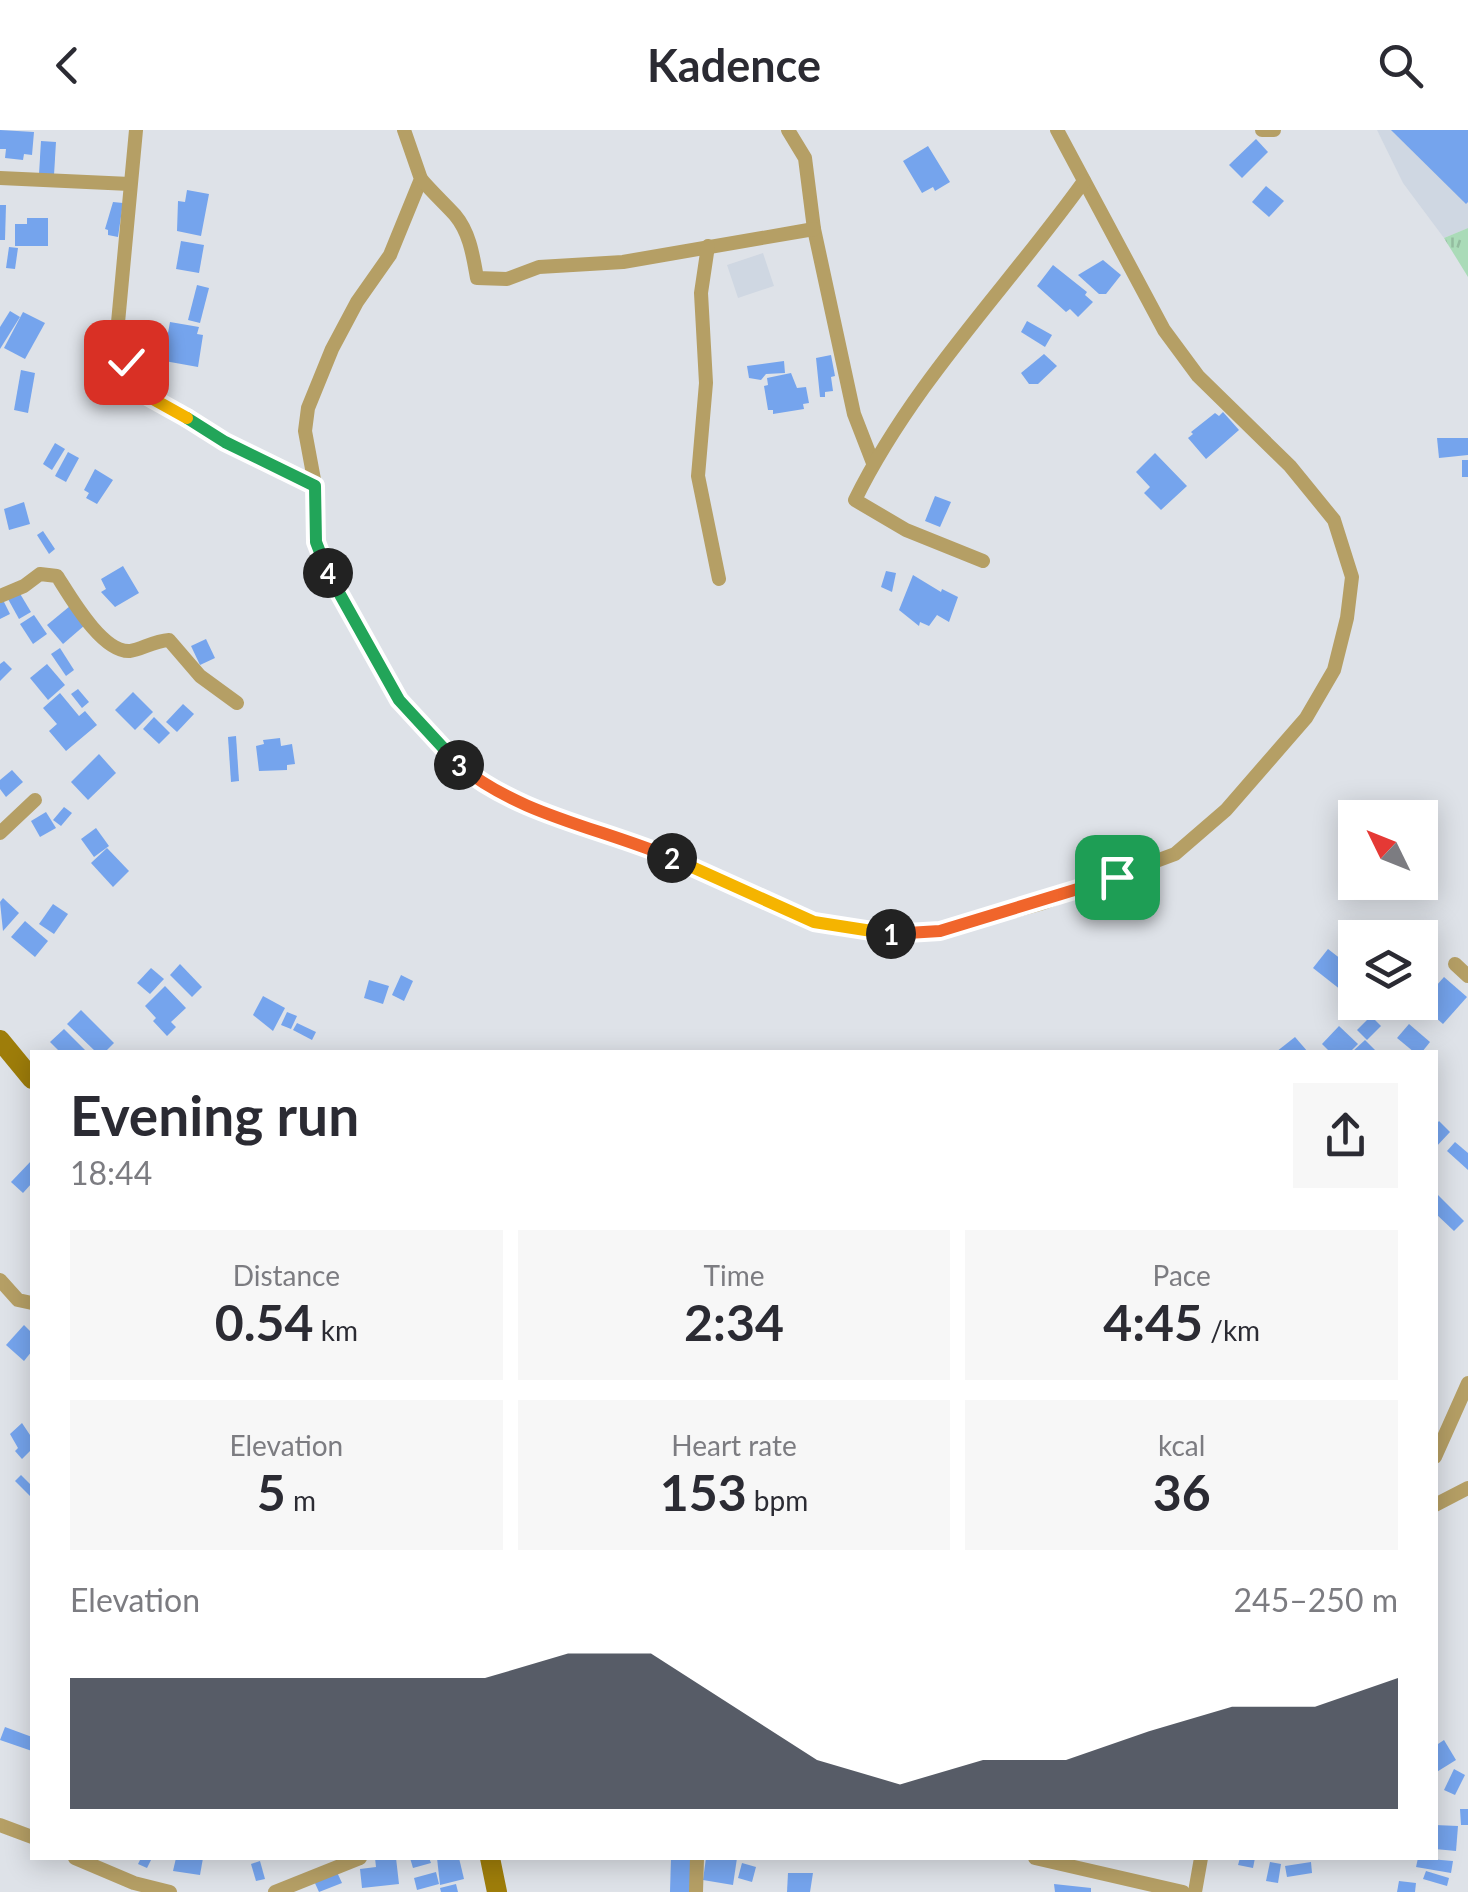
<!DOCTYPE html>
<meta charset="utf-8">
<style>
body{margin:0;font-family:Lato,sans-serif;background:#f7f7f7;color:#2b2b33;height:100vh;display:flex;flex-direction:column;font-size:38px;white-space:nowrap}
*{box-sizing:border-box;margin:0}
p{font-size:32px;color:#7c7c81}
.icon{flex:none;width:55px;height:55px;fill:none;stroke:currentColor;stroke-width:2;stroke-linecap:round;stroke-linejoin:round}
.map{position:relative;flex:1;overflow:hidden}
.side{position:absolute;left:30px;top:920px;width:1408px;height:810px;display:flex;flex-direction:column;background:#fff;border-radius:0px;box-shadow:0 5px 25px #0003}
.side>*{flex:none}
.needle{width:65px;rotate:313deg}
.buttons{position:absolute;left:1338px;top:670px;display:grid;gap:20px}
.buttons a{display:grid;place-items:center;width:100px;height:100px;border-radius:0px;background:#fff;box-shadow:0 5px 25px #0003;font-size:50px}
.pin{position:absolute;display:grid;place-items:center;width:85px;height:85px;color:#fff;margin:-42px;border-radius:20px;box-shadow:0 5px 15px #0006}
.km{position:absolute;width:50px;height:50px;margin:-25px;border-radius:50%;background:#222;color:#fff;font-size:28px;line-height:50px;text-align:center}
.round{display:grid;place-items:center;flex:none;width:105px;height:105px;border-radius:0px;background:#f7f7f7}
.headline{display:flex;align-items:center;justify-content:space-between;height:170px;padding:0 40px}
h1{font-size:55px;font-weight:700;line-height:75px}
.stats{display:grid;grid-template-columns:repeat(3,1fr);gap:15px;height:170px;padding:10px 40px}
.stats div{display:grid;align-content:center;border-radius:0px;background:#f7f7f7;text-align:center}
.stats b{font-size:50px;font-weight:700}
.stats small{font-size:28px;font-weight:400}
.stats p{font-size:28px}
.chart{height:280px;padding:20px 40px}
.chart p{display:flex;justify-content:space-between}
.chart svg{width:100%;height:180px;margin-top:10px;fill:#111827;opacity:.7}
header{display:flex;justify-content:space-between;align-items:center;height:130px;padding:0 40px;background:#fff;font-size:45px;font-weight:700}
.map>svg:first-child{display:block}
.built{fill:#cfd7e2}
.grass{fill:url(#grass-tufts)}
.building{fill:#75a4ed}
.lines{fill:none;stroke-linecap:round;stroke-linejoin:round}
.minor{stroke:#b59f65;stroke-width:14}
.secondary{stroke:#9e7d0a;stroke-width:20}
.split-1-casing{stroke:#fff;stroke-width:20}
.split-2-casing{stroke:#fff;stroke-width:20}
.split-3-casing{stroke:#fff;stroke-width:20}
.split-4-casing{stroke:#fff;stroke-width:20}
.split-5-casing{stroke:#fff;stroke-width:20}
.split-6-casing{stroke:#fff;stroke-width:20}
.split-1{stroke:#f0652b;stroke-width:12}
.split-2{stroke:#f5b400;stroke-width:12}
.split-3{stroke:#f0652b;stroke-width:12}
.split-4{stroke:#22a559;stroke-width:12}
.split-5{stroke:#22a559;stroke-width:12}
.split-6{stroke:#f5b400;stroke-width:12}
</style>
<header><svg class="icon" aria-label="back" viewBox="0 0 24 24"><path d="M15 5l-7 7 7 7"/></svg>Kadence<svg class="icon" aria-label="search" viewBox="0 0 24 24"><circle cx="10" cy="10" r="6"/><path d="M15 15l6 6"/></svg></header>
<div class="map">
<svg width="1468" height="1762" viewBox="0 0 1468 1762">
<defs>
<pattern id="grass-tufts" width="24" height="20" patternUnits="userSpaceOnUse" patternTransform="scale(2.5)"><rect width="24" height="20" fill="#aadbb8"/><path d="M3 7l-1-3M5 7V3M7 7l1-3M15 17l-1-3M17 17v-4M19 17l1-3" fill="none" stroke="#93bc9f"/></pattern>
</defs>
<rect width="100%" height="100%" fill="#dee2e8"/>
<!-- built -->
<g class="built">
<path d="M1377,0H1468V98L1444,108L1403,53Z"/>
<path d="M763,123L774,156L738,168L727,135Z"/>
</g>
<!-- grass -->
<path class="grass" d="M1468,98V147L1444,108Z"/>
<!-- building -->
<g class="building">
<path d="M0,0L34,2L32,25L24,24L23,30L5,28L6,19H0Z"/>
<path d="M1391,0H1468V72L1466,74Z"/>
<path d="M1256,9L1268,22L1242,48L1229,35Z"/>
<path d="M41,11L56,12L54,45L39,44Z"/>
<path d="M928,16L950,52L935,61L933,57L922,63L903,31Z"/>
<path d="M1266,56L1284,71L1269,87L1252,72Z"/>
<path d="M187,60L209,64L201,106L177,101L178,71L185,72Z"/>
<path d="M113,72L123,73L118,107L108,105V100L105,99Z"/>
<path d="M0,75H6L5,110H0Z"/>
<path d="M27,88H48V116H15V94H27Z"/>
<path d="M181,111L204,115L199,143L176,139Z"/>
<path d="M9,117L18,118L15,139L6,138Z"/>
<path d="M1103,130L1121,145L1106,164H1099L1078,145Z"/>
<path d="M1053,135L1087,162L1085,165L1093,172L1078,187L1070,179L1066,182L1037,156Z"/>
<path d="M197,155L209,158L200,193L188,190Z"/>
<path d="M10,181L20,187L0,219V197Z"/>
<path d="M23,182L45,193L25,229L4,218Z"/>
<path d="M1027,191L1052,205L1045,217L1021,202Z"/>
<path d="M170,192L199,197L197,204L203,205L198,237L159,230L161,216L151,214L154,201L168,203Z"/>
<path d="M1044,224L1057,236L1038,254H1029L1021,243Z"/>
<path d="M831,225L835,246L831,247L833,261L825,262V267H820L816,228Z"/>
<path d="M784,231L785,243L766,244L761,250L749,248L747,236Z"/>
<path d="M21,240L35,243L28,283L14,280Z"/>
<path d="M791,243L797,258L806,257L809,273L803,274L804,279L773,284V280H768L764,256L768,255L767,248Z"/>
<path d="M1223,282L1239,300L1206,329L1188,308L1193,304L1191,302L1215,283L1219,286Z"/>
<path d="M1437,308H1468V325L1439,328Z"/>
<path d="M55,313L65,319L52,340L43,334Z"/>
<path d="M68,322L79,328L66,352L55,346Z"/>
<path d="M1155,323L1187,356L1161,380L1144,363L1150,357L1136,342Z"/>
<rect x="1462" y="330" width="6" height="17"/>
<path d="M95,339L113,350L97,374L86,368L89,363L84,360Z"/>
<path d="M935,366L951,372L940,397L925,391Z"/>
<path d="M24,372L30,394L9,400L4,379Z"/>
<path d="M43,401L55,419L49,424L37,405Z"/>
<path d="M123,436L139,463L115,477L101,462L106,459L101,449Z"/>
<path d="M886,441L896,443L892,462L881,457Z"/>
<path d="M913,445L941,462L942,459L958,467L949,492L937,485L929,496L920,492L919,496L899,480Z"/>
<path d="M19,462L31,482L19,489L8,469Z"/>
<path d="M3,470L10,484L0,489V471Z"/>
<path d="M70,476L85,495L63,514L47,495Z"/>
<path d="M34,485L47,504L33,514L20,494Z"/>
<path d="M206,509L215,528L200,535L191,516Z"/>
<path d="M60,518L74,540L66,546L51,524Z"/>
<path d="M4,531L12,539L0,551V534Z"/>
<path d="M47,534L65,555L48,570L30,548Z"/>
<path d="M78,559L89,572L82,578L71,564Z"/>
<path d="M133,562L153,582L135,600L115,580Z"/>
<path d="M60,563L79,586L85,581L97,595L66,621L49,601L57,594L43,578Z"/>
<path d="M183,574L194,584L177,602L166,592Z"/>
<path d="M154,587L170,603L159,614L143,599Z"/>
<path d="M236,606L239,651L231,652L228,607Z"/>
<path d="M280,608L281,616L292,614L295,634L287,635V640L259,641L256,616L264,614L263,610Z"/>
<path d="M99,624L116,643L88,670L71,652Z"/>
<path d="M12,640L23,652L6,667L0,659V650Z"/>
<path d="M64,677L72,683L61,696L53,690Z"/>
<path d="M46,682L56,698L40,707L31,691Z"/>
<path d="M96,698L109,716L94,727L81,709Z"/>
<path d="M107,718L129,741L113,757L91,733Z"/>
<path d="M3,768L19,783L3,801L0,772Z"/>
<path d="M53,774L68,784L54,804L39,794Z"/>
<path d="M25,791L48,811L35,827L11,807Z"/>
<path d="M1328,819L1355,840L1341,860L1313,838Z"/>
<path d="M180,834L202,857L192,867L170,845Z"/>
<path d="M151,838L164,849L150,864L137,853Z"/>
<path d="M401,845L413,851L404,871L392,865Z"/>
<path d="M1444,847L1467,867L1443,894L1420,874Z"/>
<path d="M369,850L389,856L383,874L364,868Z"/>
<path d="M165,856L186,878L171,892L176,897L167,906L153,891L156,888L145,876Z"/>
<path d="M263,866L285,878L273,901L253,885Z"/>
<path d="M81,880L114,913L105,922H96L67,894Z"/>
<path d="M287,882L297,886L291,899L281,895Z"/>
<path d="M1371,886L1381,896L1367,910L1357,900Z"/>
<path d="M297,893L316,902L312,910L293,900Z"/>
<path d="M1409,894L1430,912L1422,922H1414L1397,908Z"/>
<path d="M1339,896L1358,914L1350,922H1330L1322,914Z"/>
<path d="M64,899L87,922H60L50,912Z"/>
<path d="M1295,907L1308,922H1276Z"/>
<path d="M1365,910L1377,922H1352Z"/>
<path d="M1439,991L1450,1002L1435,1018V996Z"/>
<path d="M1455,1012L1468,1023V1040L1447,1021Z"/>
<path d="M32,1030V1053L23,1063L11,1052Z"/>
<path d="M1435,1062L1464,1091L1454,1101L1435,1083Z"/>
<path d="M24,1195L32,1203V1221L24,1231L6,1215Z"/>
<path d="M22,1293L32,1308V1319L22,1329L15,1321L18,1318L10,1304Z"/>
<path d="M21,1345L32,1356V1368L15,1351Z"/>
<path d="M5,1597L32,1607V1621L0,1610Z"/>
<path d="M1444,1610L1456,1630L1435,1643V1616Z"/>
<path d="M1454,1639L1465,1645L1455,1665L1444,1660Z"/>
<path d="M1460,1679H1468V1695H1461Z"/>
<path d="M1435,1695L1458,1696L1456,1721L1435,1719Z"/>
<path d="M141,1728H152L147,1738L138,1734Z"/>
<path d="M176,1728H203L200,1745L173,1741Z"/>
<path d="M375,1728H396L399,1754L362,1758L360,1739L376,1737Z"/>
<path d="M410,1728H429L431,1733L413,1738Z"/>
<path d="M437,1728H459L464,1749L440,1755Z"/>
<path d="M671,1728H693L691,1762H670Z"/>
<path d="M706,1728H737L733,1755L703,1750Z"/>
<path d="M1240,1728H1255L1253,1738L1238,1735Z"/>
<path d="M1418,1728L1453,1731L1451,1743L1416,1737Z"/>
<path d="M260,1731L265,1749L256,1751L251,1734Z"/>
<path d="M1270,1732L1281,1734L1278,1753L1266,1751Z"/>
<path d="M1311,1732L1312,1743L1287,1747L1285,1736Z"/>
<path d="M742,1733L756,1737L752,1752L738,1748Z"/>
<path d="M336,1740L342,1753L319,1762L314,1751Z"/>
<path d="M1426,1741L1449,1748L1447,1756L1423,1749Z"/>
<path d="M436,1742L439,1754L417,1760L414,1748Z"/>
<path d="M788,1743H813L810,1762H787Z"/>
<path d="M1399,1751L1416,1753L1415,1762H1397Z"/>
<path d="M456,1754L458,1762H441L440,1758Z"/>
<path d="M1054,1754L1091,1758V1762H1055Z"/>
</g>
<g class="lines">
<!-- minor -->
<g class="minor">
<path d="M136,0L116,214L135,259L225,312L315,355"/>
<path d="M404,0L421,49L390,125L357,172L332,219L308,278L305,301L315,355V412L330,448L399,570L447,624L477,650L526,676L627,709L814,792L893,804L941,801L1043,773L1175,724L1226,680L1306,588L1334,540L1347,488L1352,447L1334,390L1290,336L1198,246L1164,200L1057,0"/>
<path d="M788,0L805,28L814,99L854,284L873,333"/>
<path d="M1262,0H1274"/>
<path d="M0,48L130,54"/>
<path d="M421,49C432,62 444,73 455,85C470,103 473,126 477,148L507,149L539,137L623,132L814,99"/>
<path d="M708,116L701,163L706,253L698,346L719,449"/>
<path d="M983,431L906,400L855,370C913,252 1008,157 1084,51"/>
<path d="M0,466L24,456L40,444L57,446C70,466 102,523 130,521C141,520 153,511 169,510L200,546L237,573"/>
<path d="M0,703L35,670"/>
<path d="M1455,834L1468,846"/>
<path d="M0,1150L18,1170L32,1173"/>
<path d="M1435,1327L1468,1253"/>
<path d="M1435,1375L1468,1358"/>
<path d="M0,1695L32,1707"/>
<path d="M75,1728L134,1753L170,1762"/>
<path d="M1035,1728L1183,1762"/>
<path d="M275,1762L360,1728"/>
<path d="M696,1762L697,1728"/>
<path d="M1195,1762L1201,1728"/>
</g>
<!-- secondary -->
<g class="secondary">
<path d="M0,910L32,949"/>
<path d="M490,1728L497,1762"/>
</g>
</g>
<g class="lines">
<!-- split-1 casing -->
<g class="split-1-casing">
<path id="split-1" d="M891,804L940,801L1117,747"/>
</g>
<!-- split-2 casing -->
<g class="split-2-casing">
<path id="split-2" d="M672,728L814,792L891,804"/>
</g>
<!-- split-3 casing -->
<g class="split-3-casing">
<path id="split-3" d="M459,635C519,685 601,698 672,728"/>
</g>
<!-- split-4 casing -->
<g class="split-4-casing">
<path id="split-4" d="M328,443L399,570L459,635"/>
</g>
<!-- split-5 casing -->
<g class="split-5-casing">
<path id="split-5" d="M187,288L225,312L315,356L316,412L328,443"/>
</g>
<!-- split-6 casing -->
<g class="split-6-casing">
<path id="split-6" d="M126,232L135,259L187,288"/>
</g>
<!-- split-1 -->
<use href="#split-1" class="split-1"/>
<!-- split-2 -->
<use href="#split-2" class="split-2"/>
<!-- split-3 -->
<use href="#split-3" class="split-3"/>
<!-- split-4 -->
<use href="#split-4" class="split-4"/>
<!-- split-5 -->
<use href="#split-5" class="split-5"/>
<!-- split-6 -->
<use href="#split-6" class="split-6"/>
</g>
</svg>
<div class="buttons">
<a><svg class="needle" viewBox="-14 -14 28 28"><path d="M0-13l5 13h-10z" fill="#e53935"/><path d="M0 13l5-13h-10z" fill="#7c7c81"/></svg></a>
<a><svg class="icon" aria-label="layers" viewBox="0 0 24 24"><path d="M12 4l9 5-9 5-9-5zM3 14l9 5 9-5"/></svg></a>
</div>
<div class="pin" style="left:1117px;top:747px;background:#1e9e55"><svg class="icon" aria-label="arrive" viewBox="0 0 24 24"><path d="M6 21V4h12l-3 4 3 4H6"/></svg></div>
<div class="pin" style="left:126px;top:232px;background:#d93025"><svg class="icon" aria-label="check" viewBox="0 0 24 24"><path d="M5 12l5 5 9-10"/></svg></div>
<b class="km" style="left:891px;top:804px">1</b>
<b class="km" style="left:672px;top:728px">2</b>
<b class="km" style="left:459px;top:635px">3</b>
<b class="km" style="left:328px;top:443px">4</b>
<section class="side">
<div class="headline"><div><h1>Evening run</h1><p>18:44</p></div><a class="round"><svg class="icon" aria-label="share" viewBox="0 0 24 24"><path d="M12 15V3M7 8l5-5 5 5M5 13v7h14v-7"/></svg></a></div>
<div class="stats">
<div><p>Distance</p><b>0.54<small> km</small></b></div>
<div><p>Time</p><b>2:34</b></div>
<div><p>Pace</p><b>4:45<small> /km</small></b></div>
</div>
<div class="stats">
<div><p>Elevation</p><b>5<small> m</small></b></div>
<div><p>Heart rate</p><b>153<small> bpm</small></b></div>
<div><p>kcal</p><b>36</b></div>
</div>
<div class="chart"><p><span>Elevation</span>245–250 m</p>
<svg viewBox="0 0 160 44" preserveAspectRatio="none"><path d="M0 44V12L10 12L20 12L30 12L40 12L50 12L60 6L70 6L80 19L90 32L100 38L110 32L120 32L130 25L140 19L150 19L160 12V44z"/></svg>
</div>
</section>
</div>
